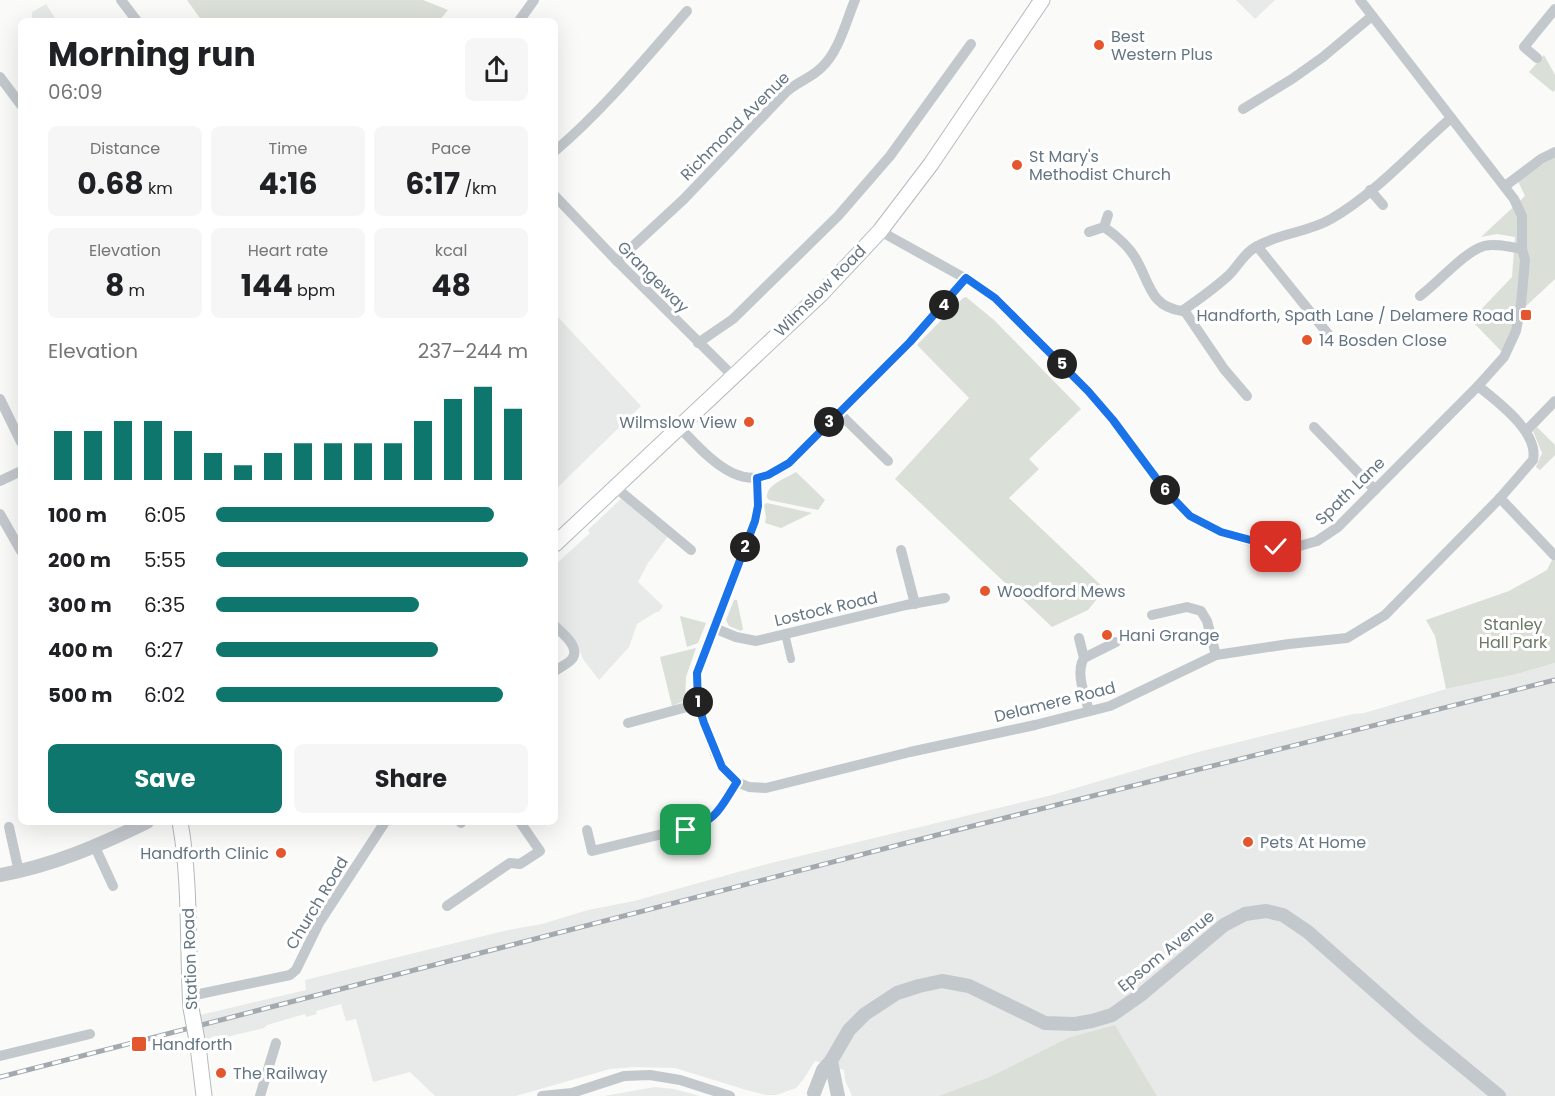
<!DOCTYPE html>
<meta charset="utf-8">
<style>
body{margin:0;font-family:Poppins,sans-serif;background:#f6f6f6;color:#202124;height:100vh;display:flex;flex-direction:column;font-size:22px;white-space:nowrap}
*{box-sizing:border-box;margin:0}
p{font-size:20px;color:#757577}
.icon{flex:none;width:33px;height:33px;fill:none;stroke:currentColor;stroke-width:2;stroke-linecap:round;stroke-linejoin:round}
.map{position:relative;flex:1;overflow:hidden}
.panel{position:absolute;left:18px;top:18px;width:540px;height:807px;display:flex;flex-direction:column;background:#fff;border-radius:9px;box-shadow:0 6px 24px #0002}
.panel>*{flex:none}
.pin{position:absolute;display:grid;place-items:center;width:51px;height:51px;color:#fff;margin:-26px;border-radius:12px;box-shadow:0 3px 9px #0006}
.km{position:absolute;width:30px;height:30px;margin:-15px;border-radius:50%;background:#222;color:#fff;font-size:16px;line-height:30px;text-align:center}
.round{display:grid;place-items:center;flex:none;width:63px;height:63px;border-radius:9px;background:#f6f6f6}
.headline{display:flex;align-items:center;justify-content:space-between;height:102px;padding:0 30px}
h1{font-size:33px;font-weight:700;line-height:45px}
.stats{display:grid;grid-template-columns:repeat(3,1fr);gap:9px;height:102px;padding:6px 30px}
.stats div{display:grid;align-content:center;border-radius:9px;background:#f6f6f6;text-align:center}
.stats b{font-size:30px;font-weight:700}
.stats small{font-size:16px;font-weight:400}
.stats p{font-size:16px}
.chart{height:168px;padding:12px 30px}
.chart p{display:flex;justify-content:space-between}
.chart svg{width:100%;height:108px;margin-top:6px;stroke:#0f766e;stroke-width:6}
.primary-button{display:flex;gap:12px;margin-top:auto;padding:12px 30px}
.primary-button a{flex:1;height:69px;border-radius:9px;background:#0f766e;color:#fff;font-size:24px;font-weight:700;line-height:69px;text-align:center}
.primary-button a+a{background:#f6f6f6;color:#202124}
ul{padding:0 30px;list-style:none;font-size:20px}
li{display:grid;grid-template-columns:96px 72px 1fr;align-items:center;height:45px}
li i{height:15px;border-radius:8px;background:#0f766e}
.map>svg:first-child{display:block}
.built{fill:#e8e9e9}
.green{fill:#dadfd7}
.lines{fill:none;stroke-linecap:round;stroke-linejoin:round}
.secondary-casing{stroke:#b3babf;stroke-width:17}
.pedestrian{stroke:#c3c8cc;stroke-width:8}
.minor{stroke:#c3c8cc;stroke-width:10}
.tertiary{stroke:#c3c8cc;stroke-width:14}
.secondary{stroke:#fff;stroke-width:15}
.rail-casing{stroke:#a2aab0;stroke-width:5}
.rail{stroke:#fff;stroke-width:3;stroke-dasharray:9;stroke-linecap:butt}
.secondary-bridge-casing{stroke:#b3babf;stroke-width:17;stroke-linecap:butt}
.secondary-bridge{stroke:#fff;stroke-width:15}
.route-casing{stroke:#fff;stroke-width:12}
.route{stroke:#1a73e8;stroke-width:8}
.poi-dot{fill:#e4572e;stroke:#fff;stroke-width:2}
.labels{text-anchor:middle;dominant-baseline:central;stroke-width:6;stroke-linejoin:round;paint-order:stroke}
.poi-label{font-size:16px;fill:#657683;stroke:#fff;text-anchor:start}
.street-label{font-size:16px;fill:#657683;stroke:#fff}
.park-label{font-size:16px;fill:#687a64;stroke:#fff}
</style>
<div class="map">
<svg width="1555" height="1096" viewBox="0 0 1555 1096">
<rect width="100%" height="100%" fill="#fafaf8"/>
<!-- built -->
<g class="built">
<path d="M1236,0H1275L1255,19Z"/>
<path d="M46,4L57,21H32V12Z"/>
<path d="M555,314L641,406L555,490Z"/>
<path d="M623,497L669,535L648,563L638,582L663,606L659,612H656L637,624L629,647L599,680L583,659L578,645L555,620V565L590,533L588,530Z"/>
<path d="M1555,663V1096H1157L1115,1025L962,1096H852L845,1080L844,1070L815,1061L803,1080L796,1088L776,1095H766L743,1089L675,1068L635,1067L610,1069L516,1096H435L410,1072L373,1082L356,1019L346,1021L341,1004L316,1011L317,1014L306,1017L305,1014L267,1025L264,1028L222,1038L221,1035L211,1037V1041L203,1043L196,1016L306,990L305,980L508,930L542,924L588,910L634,901L767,864L1052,795L1198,752L1353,714L1364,713L1446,689L1517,674Z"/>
<path d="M655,1087L674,1089L700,1096H604Z"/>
</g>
<!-- green -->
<g class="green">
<path d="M187,0H423L448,10L439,21H202Z"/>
<path d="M1544,55L1555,75V90L1553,92L1529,72Z"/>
<path d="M1555,157V279L1524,308L1504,354L1471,320L1512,277L1515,237L1497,234L1481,237L1525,196L1517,179Z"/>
<path d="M966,297L994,320L1081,409L1029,459L1039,469L1009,498L1105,589L1088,610L1052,627L895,479L969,398L917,345L963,298Z"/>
<path d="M1537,427L1555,445V455L1540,470L1536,467L1542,453L1533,431Z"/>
<path d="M796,472L825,500L818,510L769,500L767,497C767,484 785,479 796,472Z"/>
<path d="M767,503L812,513L781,528L765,523L766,517L764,505Z"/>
<path d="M1555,554V663L1517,674L1446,689L1435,636L1426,620L1509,591L1547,570Z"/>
<path d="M734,600H737L743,629L741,631L729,626L726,620Z"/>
<path d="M680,616L706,623L698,643L687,647Z"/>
<path d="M696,648L686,677L685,701L672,706L660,657Z"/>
<path d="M1115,1025L1157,1096H939L990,1077L1068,1038Z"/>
</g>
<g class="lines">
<!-- secondary casing -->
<g class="secondary-casing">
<g id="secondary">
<path d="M555,544L821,294L880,231L931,164L1042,0"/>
<path d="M180,822C191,883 187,946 191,1008"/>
<path d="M198,1046L204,1096"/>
</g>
</g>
<!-- pedestrian -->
<path class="pedestrian" d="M785,634L791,659"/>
<!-- minor -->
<g class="minor">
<path d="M121,0L137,21"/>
<path d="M519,21L534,0"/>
<path d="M1537,58L1524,47L1555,9"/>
<path d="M0,77L21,105"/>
<path d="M1243,109L1292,79L1323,57L1372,16"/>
<path d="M555,151C604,109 644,60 687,11"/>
<path d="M1505,186L1541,159L1555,152"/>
<path d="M1370,190L1383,205"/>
<path d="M555,196L617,261L733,376"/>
<path d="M1104,227C1117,236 1130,247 1137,261C1150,284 1151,307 1182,311C1198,300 1215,288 1229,275C1238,266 1243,255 1254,248C1278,233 1307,233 1331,219C1376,193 1412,152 1451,118"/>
<path d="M880,231L979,286L995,298L1088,391L1113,420L1165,490L1190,516L1221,532L1259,544L1276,547H1296L1317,541L1338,527L1478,386L1504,357L1516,331L1521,304L1525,260L1522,249V216L1514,199L1360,0"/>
<path d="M1089,232L1104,227L1108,215"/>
<path d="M1257,246L1328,334"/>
<path d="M617,261L684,199L786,92C797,82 811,78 821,68C839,52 846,21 855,0"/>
<path d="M1420,296C1438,283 1465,251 1484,246C1496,243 1510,247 1522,249"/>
<path d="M1184,310L1224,369L1247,396"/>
<path d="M698,343L733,319L838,216L890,156L971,44"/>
<path d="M0,399L21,442"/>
<path d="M839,413L888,461"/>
<path d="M1314,427L1375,490"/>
<path d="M680,428C711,460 744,500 789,463L910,342L966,278"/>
<path d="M1526,431L1555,401"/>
<path d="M757,478L758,506L755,521L697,673L698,704L715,754L722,767L737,782L749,787L766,788L910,752L1035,725L1110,706L1216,655L1289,644L1347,638L1385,615L1500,498L1533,460C1539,432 1498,402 1478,386"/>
<path d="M0,481L21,471"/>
<path d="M615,487L691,550"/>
<path d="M1500,498L1554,555"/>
<path d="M0,514L21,551"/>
<path d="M901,550L915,604"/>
<path d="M1152,615L1187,607L1201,611L1207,621L1216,655"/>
<path d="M555,626C562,633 581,647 572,659C568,664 560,667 555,671"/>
<path d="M714,628L736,637L756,641L906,605L945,598"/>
<path d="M1079,638L1084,658"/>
<path d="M1089,711C1085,695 1075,673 1084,658L1116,642"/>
<path d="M628,723L698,704"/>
<path d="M461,823V822"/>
<path d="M9,827L19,872"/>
<path d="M587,830L592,851L700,825C718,819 727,797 737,782"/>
<path d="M95,847L113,886"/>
<path d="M447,906L510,863L520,864L540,851L520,822"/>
<path d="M190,996L290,975L296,970L319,923L385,822"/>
<path d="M0,1056L90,1034"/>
<path d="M260,1096L276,1043"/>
<path d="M542,1096L572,1093L624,1076L650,1075L680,1080L730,1096"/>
</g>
<!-- tertiary -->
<g class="tertiary">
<path d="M0,875C52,866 100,845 147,822"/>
<path d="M831,1061L838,1096"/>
<path d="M814,1093L823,1070L831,1061L849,1030L865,1014L897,993L919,986L942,981L969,986L1045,1023L1075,1024L1092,1021L1112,1015L1142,994L1224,925L1245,914L1266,911L1283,915L1308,932L1420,1031L1499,1096"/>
</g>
<!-- secondary -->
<use href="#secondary" class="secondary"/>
<!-- rail casing -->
<g class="rail-casing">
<path id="rail" d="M0,1077L941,834L1555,680"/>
</g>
<!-- rail -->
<use href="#rail" class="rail"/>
<!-- secondary-bridge casing -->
<g class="secondary-bridge-casing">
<path id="secondary-bridge" d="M191,1008L198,1046"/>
</g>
<!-- secondary-bridge -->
<use href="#secondary-bridge" class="secondary-bridge"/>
</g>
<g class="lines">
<!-- route casing -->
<g class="route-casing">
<path id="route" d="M686,830C718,820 720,808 737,782L722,767L704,723L698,704L697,673L755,521L758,506L757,478L768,475L789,463L910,342L966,278L995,298L1088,391L1113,420L1165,490L1190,516L1221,532L1276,547"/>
</g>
<!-- route -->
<use href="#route" class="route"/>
</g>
<!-- markers -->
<g class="poi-dot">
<circle cx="1099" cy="45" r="6"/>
<circle cx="1017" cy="165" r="6"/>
<rect x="1520" y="309" width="12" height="12" rx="3"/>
<circle cx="1307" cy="340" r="6"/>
<circle cx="749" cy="422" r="6"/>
<circle cx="985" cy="591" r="6"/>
<circle cx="1107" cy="635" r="6"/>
<circle cx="1248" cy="842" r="6"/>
<circle cx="281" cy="853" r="6"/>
<rect x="131" y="1036" width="16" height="16" rx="3"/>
<circle cx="221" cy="1073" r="6"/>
</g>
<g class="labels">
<!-- poi labels -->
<g class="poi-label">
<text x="1111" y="36">Best<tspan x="1111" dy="18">Western Plus</tspan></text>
<text x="1029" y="156">St Mary's<tspan x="1029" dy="18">Methodist Church</tspan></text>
<text x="1514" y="315" text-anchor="end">Handforth, Spath Lane / Delamere Road</text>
<text x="1319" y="340">14 Bosden Close</text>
<text x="737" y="422" text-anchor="end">Wilmslow View</text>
<text x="997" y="591">Woodford Mews</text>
<text x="1119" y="635">Hani Grange</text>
<text x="1260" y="842">Pets At Home</text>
<text x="269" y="853" text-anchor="end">Handforth Clinic</text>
<text x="152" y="1044">Handforth</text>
<text x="233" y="1073">The Railway</text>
</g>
<!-- street labels -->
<g class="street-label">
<text transform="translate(735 126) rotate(-45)">Richmond Avenue</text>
<text transform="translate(653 277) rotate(45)">Grangeway</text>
<text transform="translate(820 291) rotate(-45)">Wilmslow Road</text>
<text transform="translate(1350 491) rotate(-44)">Spath Lane</text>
<text transform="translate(826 609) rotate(-13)">Lostock Road</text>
<text transform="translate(1055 702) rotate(-14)">Delamere Road</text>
<text transform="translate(317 903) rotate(-59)">Church Road</text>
<text transform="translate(1166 951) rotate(-39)">Epsom Avenue</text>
<text transform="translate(190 959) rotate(-92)">Station Road</text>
</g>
<!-- park labels -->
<g class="park-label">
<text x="1513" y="624">Stanley<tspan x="1513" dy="18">Hall Park</tspan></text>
</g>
</g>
</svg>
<div class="pin" style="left:686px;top:830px;background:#1e9e55"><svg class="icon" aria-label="arrive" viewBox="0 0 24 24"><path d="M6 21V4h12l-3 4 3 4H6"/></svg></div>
<div class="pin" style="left:1276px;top:547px;background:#d93025"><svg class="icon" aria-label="check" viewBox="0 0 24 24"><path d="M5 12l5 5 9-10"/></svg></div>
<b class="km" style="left:698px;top:702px">1</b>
<b class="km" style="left:745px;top:547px">2</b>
<b class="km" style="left:829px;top:422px">3</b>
<b class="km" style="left:944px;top:305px">4</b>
<b class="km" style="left:1062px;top:364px">5</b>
<b class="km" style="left:1165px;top:490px">6</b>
<section class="panel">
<div class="headline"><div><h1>Morning run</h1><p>06:09</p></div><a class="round"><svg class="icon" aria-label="share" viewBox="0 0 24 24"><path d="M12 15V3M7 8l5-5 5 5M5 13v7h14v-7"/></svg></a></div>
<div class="stats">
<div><p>Distance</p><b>0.68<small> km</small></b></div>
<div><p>Time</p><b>4:16</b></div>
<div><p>Pace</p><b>6:17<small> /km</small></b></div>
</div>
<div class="stats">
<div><p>Elevation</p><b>8<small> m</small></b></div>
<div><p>Heart rate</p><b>144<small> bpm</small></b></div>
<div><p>kcal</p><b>48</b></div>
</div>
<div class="chart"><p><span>Elevation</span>237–244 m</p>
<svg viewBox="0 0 160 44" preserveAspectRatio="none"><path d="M5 44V24M15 44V24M25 44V20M35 44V20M45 44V24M55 44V33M65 44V38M75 44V33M85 44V29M95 44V29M105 44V29M115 44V29M125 44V20M135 44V11M145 44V6M155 44V15"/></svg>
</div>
<ul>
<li><b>100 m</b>6:05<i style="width:89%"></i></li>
<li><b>200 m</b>5:55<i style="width:100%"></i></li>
<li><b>300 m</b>6:35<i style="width:65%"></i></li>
<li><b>400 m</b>6:27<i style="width:71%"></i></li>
<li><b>500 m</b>6:02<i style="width:92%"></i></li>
</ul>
<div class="primary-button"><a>Save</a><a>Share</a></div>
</section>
</div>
